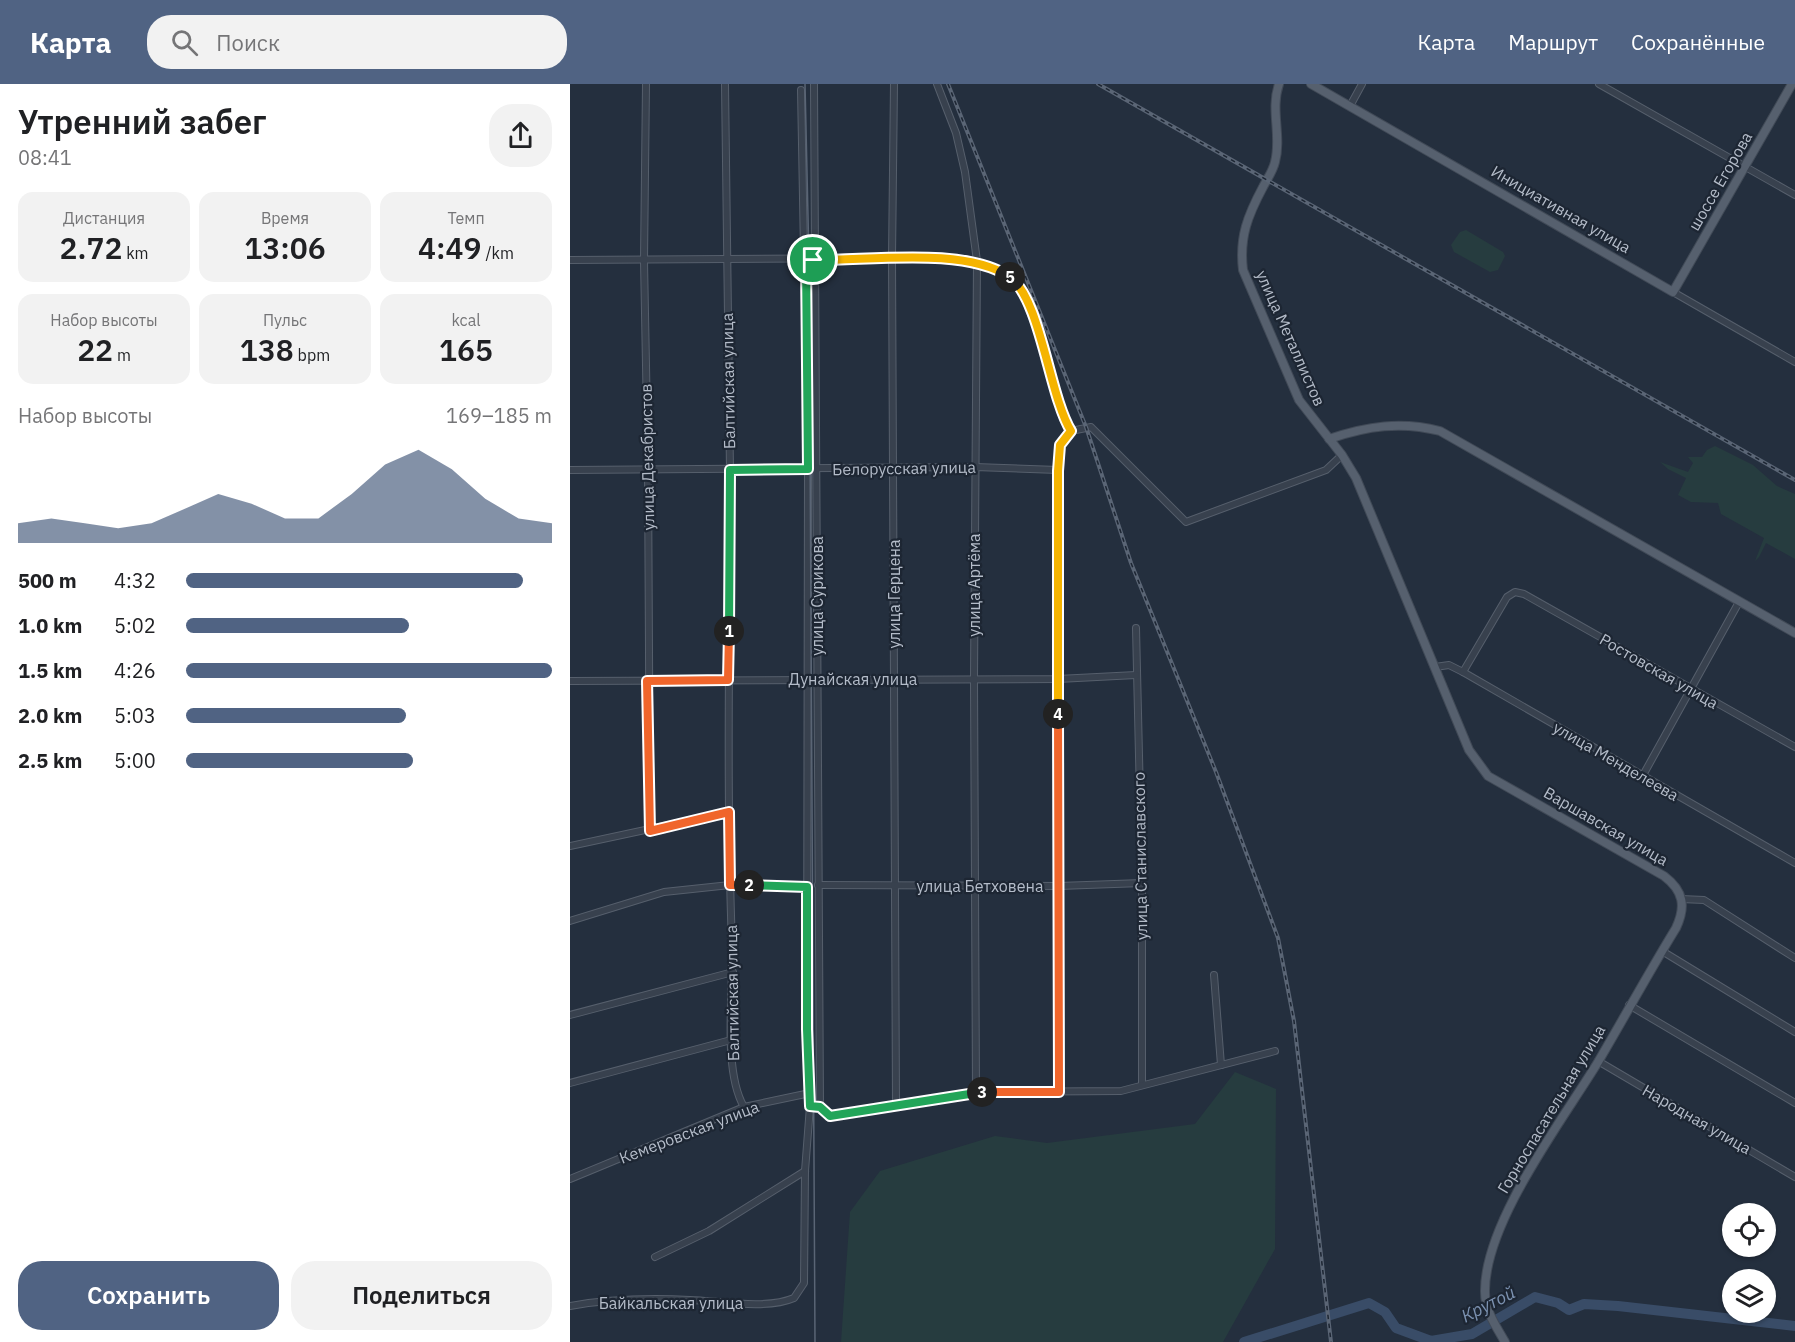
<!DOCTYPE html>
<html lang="ru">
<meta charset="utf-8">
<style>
body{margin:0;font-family:"IBM Plex Sans",sans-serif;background:#f2f2f2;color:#202124;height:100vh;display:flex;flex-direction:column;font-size:22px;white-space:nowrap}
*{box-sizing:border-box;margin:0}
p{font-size:20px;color:#757577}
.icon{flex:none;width:33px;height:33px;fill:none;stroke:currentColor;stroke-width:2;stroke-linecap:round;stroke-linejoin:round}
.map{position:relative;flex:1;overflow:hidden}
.sheet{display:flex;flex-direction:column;background:#fff;width:570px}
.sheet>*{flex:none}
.fabs{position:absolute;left:1152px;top:1119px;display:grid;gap:12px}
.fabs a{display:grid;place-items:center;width:54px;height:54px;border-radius:50%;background:#fff;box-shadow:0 2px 4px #0004;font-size:30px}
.pin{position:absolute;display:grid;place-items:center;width:51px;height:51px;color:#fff;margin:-26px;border:3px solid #fff;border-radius:50%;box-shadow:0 2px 6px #0007}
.km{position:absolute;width:30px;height:30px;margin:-15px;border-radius:50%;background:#222;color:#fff;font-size:16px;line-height:30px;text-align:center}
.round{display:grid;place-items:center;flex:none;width:63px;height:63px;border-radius:24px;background:#f2f2f2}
.summary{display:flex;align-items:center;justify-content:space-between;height:102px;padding:0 18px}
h1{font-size:33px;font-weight:600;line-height:45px}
.figures{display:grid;grid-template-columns:repeat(3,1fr);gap:9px;height:102px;padding:6px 18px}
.figures div{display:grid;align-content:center;border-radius:15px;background:#f2f2f2;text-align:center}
.figures b{font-size:30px;font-weight:600}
.figures small{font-size:16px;font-weight:400}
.figures p{font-size:16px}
.chart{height:168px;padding:12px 18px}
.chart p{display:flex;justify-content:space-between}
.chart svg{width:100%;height:108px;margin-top:6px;fill:#506383;opacity:.7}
.action{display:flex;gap:12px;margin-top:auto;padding:12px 18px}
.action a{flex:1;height:69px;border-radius:24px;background:#506383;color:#fff;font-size:24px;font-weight:600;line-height:69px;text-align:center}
.action a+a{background:#f2f2f2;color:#202124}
ul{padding:0 18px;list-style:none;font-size:20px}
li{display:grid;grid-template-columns:96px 72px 1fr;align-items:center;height:45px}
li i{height:15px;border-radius:8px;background:#506383}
header{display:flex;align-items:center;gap:36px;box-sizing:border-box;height:84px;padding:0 30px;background:#506383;color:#fff}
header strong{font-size:28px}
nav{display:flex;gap:33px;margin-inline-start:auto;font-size:21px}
.search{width:420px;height:54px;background:#f2f2f2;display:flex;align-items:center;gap:15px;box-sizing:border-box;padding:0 21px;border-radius:24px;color:#757577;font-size:22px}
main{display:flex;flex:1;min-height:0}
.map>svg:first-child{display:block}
.green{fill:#263c3f}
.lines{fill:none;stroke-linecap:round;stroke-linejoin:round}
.river{stroke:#394c67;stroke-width:10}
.minor-casing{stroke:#565f6c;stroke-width:8}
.major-casing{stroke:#414a57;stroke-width:10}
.minor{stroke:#38414e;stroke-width:6}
.major{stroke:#56606e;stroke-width:8}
.tram{stroke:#5a6575;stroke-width:1.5}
.rail-casing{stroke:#5a6575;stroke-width:4}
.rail{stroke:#1d2633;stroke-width:1.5;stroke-dasharray:4.5;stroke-linecap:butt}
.split-1-casing{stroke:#fff;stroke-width:12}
.split-2-casing{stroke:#fff;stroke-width:12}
.split-3-casing{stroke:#fff;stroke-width:12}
.split-4-casing{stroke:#fff;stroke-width:12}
.split-5-casing{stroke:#fff;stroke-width:12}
.split-6-casing{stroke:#fff;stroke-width:12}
.split-1{stroke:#22a559;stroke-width:8}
.split-2{stroke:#f0652b;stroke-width:8}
.split-3{stroke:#22a559;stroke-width:8}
.split-4{stroke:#f0652b;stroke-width:8}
.split-5{stroke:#f5b400;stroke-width:8}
.split-6{stroke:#f5b400;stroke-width:8}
.labels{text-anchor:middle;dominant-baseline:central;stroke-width:4.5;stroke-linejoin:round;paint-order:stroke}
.street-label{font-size:16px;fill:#b4bcc9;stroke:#1d2633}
.water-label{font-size:18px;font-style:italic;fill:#7c92b1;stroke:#1d2633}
</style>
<header>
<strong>Карта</strong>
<div class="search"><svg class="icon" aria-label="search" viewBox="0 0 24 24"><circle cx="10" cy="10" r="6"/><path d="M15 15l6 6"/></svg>Поиск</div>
<nav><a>Карта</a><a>Маршрут</a><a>Сохранённые</a></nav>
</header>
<main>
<section class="sheet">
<div class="summary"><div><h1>Утренний забег</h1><p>08:41</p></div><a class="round"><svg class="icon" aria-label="share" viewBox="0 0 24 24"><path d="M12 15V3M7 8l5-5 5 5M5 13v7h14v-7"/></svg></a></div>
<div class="figures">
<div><p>Дистанция</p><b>2.72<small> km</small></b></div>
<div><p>Время</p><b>13:06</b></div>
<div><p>Темп</p><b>4:49<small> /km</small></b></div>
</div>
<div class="figures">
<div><p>Набор высоты</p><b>22<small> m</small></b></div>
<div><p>Пульс</p><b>138<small> bpm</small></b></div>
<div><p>kcal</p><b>165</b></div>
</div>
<div class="chart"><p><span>Набор высоты</span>169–185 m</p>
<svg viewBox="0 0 160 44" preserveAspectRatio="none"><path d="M0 44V36L10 34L20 36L30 38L40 36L50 30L60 24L70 28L80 34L90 34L100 24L110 12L120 6L130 14L140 26L150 34L160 36V44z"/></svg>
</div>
<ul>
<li><b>500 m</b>4:32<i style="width:92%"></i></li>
<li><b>1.0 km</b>5:02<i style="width:61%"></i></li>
<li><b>1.5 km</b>4:26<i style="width:100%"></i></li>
<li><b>2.0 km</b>5:03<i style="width:60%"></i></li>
<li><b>2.5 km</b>5:00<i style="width:62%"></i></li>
</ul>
<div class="action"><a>Сохранить</a><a>Поделиться</a></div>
</section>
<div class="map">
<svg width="1225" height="1258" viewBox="0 0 1225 1258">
<rect width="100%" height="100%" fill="#242f3e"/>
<!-- green -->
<g class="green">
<path d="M896,146L933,168L935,172L928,186L920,188L884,168L881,161L890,148Z"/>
<path d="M1145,362L1183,381L1207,402L1225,410V475L1196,459L1189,473L1185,477L1194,454L1151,430L1148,419L1121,418L1108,411L1116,394L1098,385L1090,378L1118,388L1123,379L1118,373H1132L1137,366Z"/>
<path d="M665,988L706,1005L705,1165L653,1258H271L280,1128L310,1087L425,1052L477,1059L625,1040Z"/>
</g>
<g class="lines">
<!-- river -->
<path class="river" d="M674,1258L799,1219L815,1228L826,1244L861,1257L902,1250L965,1213L988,1219L999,1226L1014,1220L1048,1222L1225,1242"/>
<!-- minor casing -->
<g class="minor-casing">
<g id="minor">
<path d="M76,0L74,177L78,386L80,747"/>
<path d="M155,0C156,129 159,258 160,387C160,545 156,703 162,861C164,906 152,985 174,1023"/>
<path d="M244,0L250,1023"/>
<path d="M324,0L322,174L326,1020"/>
<path d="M367,0L386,49L395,88L407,177L404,595L406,1008"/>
<path d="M1029,0L1225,111"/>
<path d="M780,22L792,0"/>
<path d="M0,176L322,174L407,177L437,191L453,210L473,261L492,332L501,347"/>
<path d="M1103,208L1225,278"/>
<path d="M501,347L521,343L616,438L756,386L772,371"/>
<path d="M0,386L405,383L488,386"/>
<path d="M566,544L572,799V1000"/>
<path d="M865,583L879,581L893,588L1225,779"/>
<path d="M893,588L937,513L945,508L954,510L1225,663"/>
<path d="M0,597L488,595L566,591"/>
<path d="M1072,693L1169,518"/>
<path d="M0,762L159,728"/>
<path d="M248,801L489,802L572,799"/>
<path d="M1111,815L1134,816L1225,874"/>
<path d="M0,837L94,808L160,801L237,803"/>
<path d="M1092,867L1225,948"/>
<path d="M644,891L651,981"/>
<path d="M1059,921L1225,1019"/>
<path d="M0,931L163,888"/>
<path d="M1028,977L1225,1093"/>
<path d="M0,999L161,956"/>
<path d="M489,1008L488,386L490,361L501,347"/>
<path d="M240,1022L250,1023L260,1032L406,1008L551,1007L705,967"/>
<path d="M0,1095L174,1023L240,1009"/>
<path d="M85,1173L139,1147L235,1087"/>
<path d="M0,1222C39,1215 80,1214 120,1216C150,1217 196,1226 224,1214L234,1199L235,1087L240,1022L237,945L238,385L231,6"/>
</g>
</g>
<!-- major casing -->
<g class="major-casing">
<g id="major">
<path d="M709,0C700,26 712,52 705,78C703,87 697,95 693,103C678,131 669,153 673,186L729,316L772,371L786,394L899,666L918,692L1094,792C1114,807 1116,823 1106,844C1079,888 1054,934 1028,978C992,1037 914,1139 915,1208C915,1227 926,1242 935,1258"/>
<path d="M741,0L1103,208L1222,0"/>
<path d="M759,355C797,342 831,337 870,347L1225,549"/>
</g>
</g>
<!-- minor -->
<use href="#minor" class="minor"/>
<!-- major -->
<use href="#major" class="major"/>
<!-- tram -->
<path class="tram" d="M235,0L239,176L245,1258"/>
<!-- rail casing -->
<g class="rail-casing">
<g id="rail">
<path d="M378,0L516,343L561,479L646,688L708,854L724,937L761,1258"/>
<path d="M528,0L1225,396"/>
</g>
</g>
<!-- rail -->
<use href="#rail" class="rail"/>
</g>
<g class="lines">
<!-- split-1 casing -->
<g class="split-1-casing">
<path id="split-1" d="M159,547L160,386L238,385L236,176H243"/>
</g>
<!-- split-2 casing -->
<g class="split-2-casing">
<path id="split-2" d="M159,547L158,596L77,597L80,747L159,728L160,801H179"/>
</g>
<!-- split-3 casing -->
<g class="split-3-casing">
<path id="split-3" d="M179,801L237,803V945L240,1022L250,1023L260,1032L412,1008"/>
</g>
<!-- split-4 casing -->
<g class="split-4-casing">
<path id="split-4" d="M412,1008H489L488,630"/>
</g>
<!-- split-5 casing -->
<g class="split-5-casing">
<path id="split-5" d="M440,193C471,216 479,311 501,347L490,361L488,387V630"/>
</g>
<!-- split-6 casing -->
<g class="split-6-casing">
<path id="split-6" d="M243,176C298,177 394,162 440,193"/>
</g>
<!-- split-1 -->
<use href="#split-1" class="split-1"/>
<!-- split-2 -->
<use href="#split-2" class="split-2"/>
<!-- split-3 -->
<use href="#split-3" class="split-3"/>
<!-- split-4 -->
<use href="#split-4" class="split-4"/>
<!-- split-5 -->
<use href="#split-5" class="split-5"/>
<!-- split-6 -->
<use href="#split-6" class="split-6"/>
</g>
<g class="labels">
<!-- street labels -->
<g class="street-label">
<text transform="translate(1150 97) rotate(-60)">шоссе Егорова</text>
<text transform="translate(991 125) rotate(30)">Инициативная улица</text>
<text transform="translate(721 254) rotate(66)">улица Металлистов</text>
<text transform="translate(158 297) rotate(-91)">Балтийская улица</text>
<text transform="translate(77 373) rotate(-91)">улица Декабристов</text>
<text transform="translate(334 384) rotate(-1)">Белорусская улица</text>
<text transform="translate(404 501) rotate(-90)">улица Артёма</text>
<text transform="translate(324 510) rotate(-90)">улица Герцена</text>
<text transform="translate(247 512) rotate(-90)">улица Сурикова</text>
<text transform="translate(1089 587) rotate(30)">Ростовская улица</text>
<text x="283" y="595">Дунайская улица</text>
<text transform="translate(1046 677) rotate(30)">улица Менделеева</text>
<text transform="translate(1036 742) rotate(30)">Варшавская улица</text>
<text transform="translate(570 772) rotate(-91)">улица Станиславского</text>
<text x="410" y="802">улица Бетховена</text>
<text transform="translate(162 909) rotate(-91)">Балтийская улица</text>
<text transform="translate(981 1025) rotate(-59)">Горноспасательная улица</text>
<text transform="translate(1127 1035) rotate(30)">Народная улица</text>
<text transform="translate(119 1048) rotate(-21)">Кемеровская улица</text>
<text x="101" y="1219">Байкальская улица</text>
</g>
<!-- water labels -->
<g class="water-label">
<text transform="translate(918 1220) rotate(-27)">Крутой</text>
</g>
</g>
</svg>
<div class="fabs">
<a><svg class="icon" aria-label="locate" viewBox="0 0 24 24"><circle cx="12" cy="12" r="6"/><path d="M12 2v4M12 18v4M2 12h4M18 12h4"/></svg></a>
<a><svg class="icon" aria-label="layers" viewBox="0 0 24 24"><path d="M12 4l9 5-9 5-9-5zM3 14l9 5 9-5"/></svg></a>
</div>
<div class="pin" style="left:243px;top:176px;background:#1e9e55"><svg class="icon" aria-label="arrive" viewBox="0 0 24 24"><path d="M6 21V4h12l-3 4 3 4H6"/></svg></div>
<b class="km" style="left:159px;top:547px">1</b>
<b class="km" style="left:179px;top:801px">2</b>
<b class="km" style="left:412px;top:1008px">3</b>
<b class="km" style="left:488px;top:630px">4</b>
<b class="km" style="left:440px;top:193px">5</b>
</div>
</main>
